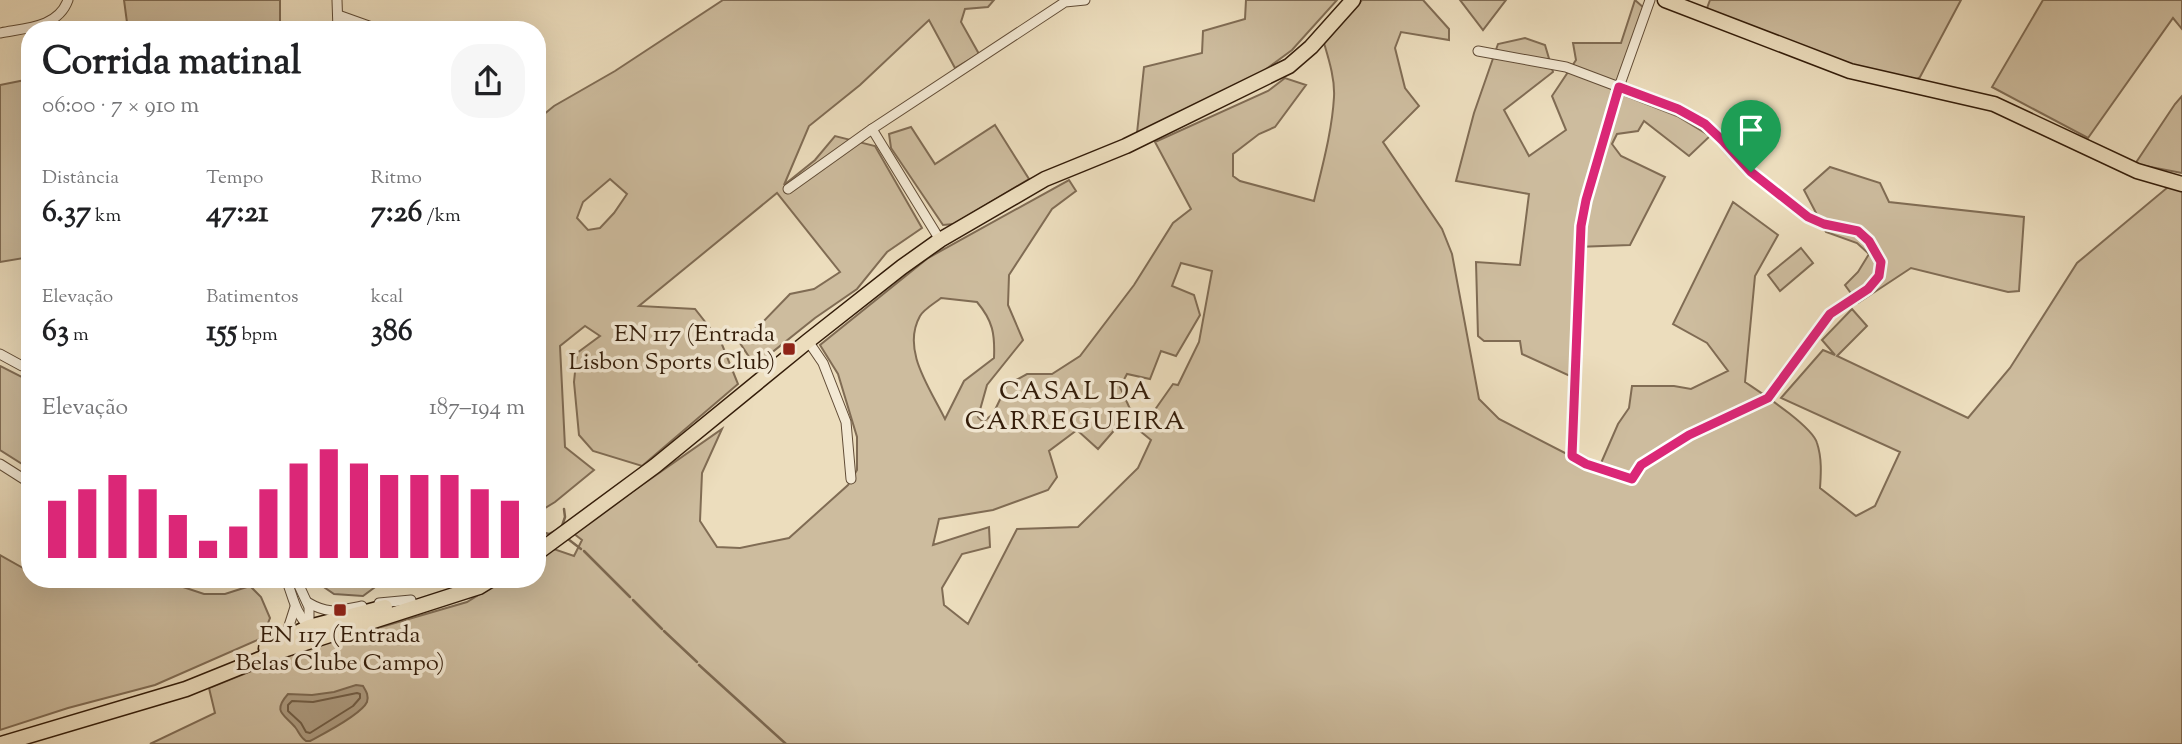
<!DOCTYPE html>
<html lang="pt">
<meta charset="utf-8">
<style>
body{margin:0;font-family:"Sorts Mill Goudy",serif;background:#f6f6f6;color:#202124;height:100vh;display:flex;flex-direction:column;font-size:26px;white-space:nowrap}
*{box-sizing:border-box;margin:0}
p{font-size:23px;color:#757577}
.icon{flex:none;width:38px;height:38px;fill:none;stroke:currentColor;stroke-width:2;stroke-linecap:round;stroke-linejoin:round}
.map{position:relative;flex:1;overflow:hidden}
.drawer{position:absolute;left:21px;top:21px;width:525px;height:567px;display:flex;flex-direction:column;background:#fff;border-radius:28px;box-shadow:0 7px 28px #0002}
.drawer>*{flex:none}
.pin{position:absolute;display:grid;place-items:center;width:60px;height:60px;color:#fff;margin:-72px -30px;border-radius:50% 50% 50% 0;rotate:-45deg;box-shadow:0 0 7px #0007}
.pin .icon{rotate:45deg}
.round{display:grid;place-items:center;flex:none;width:74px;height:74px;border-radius:28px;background:#f6f6f6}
.head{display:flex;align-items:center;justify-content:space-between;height:119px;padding:0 21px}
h1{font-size:38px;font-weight:700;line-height:52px}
.metrics{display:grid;grid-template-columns:repeat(3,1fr);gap:10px;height:119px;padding:7px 21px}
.metrics div{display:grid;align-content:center}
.metrics b{font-size:30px;font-weight:700}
.metrics small{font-size:19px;font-weight:400}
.metrics p{font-size:19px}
.chart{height:196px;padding:14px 21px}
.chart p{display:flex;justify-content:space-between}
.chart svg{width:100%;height:126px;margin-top:7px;stroke:#db2777;stroke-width:6}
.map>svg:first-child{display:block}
.green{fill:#cdbc9e;stroke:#806c54;stroke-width:2;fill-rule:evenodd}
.water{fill:#ad9b80;stroke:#7c6850;stroke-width:2}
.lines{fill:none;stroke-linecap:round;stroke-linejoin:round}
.shore{stroke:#705c44;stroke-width:2}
.stream{stroke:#7c6850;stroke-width:2.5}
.minor-casing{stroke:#614c36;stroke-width:11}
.primary-casing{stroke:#331c09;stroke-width:17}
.minor{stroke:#f3e9d4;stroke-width:9}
.primary{stroke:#ecddbd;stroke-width:14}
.route-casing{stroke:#fff;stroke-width:14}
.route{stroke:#db2777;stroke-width:9}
.poi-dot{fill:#8f2418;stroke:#f3e9d4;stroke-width:2.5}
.labels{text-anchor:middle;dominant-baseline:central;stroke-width:7;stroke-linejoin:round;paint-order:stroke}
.poi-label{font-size:24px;fill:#331c09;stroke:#f3e9d4;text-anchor:end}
.neighbourhood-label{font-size:26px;letter-spacing:2px;fill:#331c09;stroke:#f3e9d4}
</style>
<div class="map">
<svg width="2182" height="744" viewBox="0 0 2182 744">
<rect width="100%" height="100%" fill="#ecddbd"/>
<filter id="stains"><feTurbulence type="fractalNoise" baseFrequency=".00286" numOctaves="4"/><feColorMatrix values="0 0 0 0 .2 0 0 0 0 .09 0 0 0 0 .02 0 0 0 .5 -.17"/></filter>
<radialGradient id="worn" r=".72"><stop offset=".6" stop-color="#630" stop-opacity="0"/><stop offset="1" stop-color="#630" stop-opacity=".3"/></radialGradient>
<!-- green -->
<g class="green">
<path d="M124,0H280V30H128Z"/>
<path d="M723,0H994L988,7L965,9L961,22L979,54L955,68L929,20L860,85L809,126L784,185L815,160L835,136L875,146L922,228L887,252L857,289L815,318L755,366L738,340L759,326L790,294L814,289L840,272L777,193L639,306L695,309L721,342L738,384L642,466L593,451L579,435L574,382L577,353L600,336L585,326L560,346L565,447L594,470L555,502L537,513V120L554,106L615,71ZM610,179L627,194L614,213L600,228L588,230L577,218L583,202Z"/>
<path d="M1246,0H1337L1292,50L1254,78L1137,133L1144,67L1202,53L1203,31L1245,19Z"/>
<path d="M1362,0H1423L1449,29V40L1401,32L1395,48L1405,88L1419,106L1383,142L1442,229L1452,254L1479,399L1499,419L1598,470L1618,424L1629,408L1632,386H1674L1691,389L1728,371L1707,343L1673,324L1733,202L1778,235L1755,276L1745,382C1761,393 1812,426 1817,443C1822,458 1821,474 1820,488L1856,516L1875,506L1900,452L1781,398L1823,350L1835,355L1822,340L1852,309L1867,326L1837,356L1968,418L2010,368L2077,263L2168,187L2182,191V744H150L215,713L209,688L309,648L467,602L504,579H537V558L551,548L574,556L582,540L573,533L722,429L702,473L700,521L717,547L740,548L789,538L848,485L857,470V437L838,374L820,345L928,258L1069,180L1076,191L1052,209L1009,275L1008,305L1023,340L987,385L978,417L983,422L993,414L1007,385L1027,374H1052L1080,356L1134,285L1173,223L1191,209L1155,142L1268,91L1285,78L1306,85L1275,127L1259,134L1233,154V176L1240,181L1314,201C1322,167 1332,132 1334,97C1335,79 1329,60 1324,43ZM1181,263L1212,271L1199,342L1178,385L1173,384L1140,431L1151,440L1138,468L1078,527L1017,529L968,624L944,605L942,588L962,554L990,547L989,527L933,545L939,519L993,510L1048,490L1057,477L1049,451L1077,430L1098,449L1131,411L1120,387L1127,374L1150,379L1161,351L1176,356L1200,315L1194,295L1172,286ZM941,298L977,302C993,321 995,334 994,358L964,381L945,419C930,388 901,350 920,316C924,309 935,303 941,298Z"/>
<path d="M1460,0H1506L1483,30Z"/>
<path d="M1635,0L1644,8L1613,91L1677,116L1710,136L1689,156L1644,121L1638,131L1617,134L1612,144L1621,156L1665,177L1630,245L1576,247L1570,376L1522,354L1520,341H1484L1478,336L1476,262L1520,265L1529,194L1456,181L1474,113L1498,44L1525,38L1545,45L1553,72L1504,110L1529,156L1566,130L1552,96L1576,60L1573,43H1621Z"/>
<path d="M1710,0H1961L1920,77L1915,80L1846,63L1706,11Z"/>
<path d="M2043,0H2182V29L2173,18L2088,138L1992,87Z"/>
<path d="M30,79V257L0,262V85Z"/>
<path d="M2182,96V173L2135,164L2175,104Z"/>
<path d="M995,125L1029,179L954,224L943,225L891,148L889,134L911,127L935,164Z"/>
<path d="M1830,167L1880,183L1889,202L2024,217L2019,291L2008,292L1911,268L1858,303L1845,285L1858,272L1869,254L1857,243L1826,232L1804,190Z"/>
<path d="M1801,248L1813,263L1780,291L1768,275Z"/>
<path d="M0,366L30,381V469L0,450Z"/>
<path d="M0,555L30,572V579H42L46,581L48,579H159L204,594H225L250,586L261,597L270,618L262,638L155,685L68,708L0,730Z"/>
<path d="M315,579H400L382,582L363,596L334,594L315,581Z"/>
</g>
<!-- water -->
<path class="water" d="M356,685L363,686C366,691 369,695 367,702C361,715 323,734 310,741H306C300,737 299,732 295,727C284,714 272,712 288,694L312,695L334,692Z"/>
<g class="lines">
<!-- shore -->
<path class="shore" d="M357,693L360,694V698L353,706L310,733L306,732L301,723L288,711V705L292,701L313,702Z"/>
<!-- stream -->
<g class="stream">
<path d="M562,526L565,517L564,509"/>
<path d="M537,531L549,534L557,530"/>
<path d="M568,539L581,549"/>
<path d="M584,551L630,597"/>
<path d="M633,600L662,629"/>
<path d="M664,631L697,662"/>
<path d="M699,665L786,744"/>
</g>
<!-- minor casing -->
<g class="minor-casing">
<g id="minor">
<path d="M337,0L338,30"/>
<path d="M338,15L380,30"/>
<path d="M0,33C25,28 58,28 68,0"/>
<path d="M1478,51L1566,67L1619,87L1650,0"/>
<path d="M1619,87L1678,109L1705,124L1723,141L1750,172L1779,195L1808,217L1824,224L1858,231L1869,241L1876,251L1881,262L1879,276L1868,289L1830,314L1771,395L1760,402L1689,435L1641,465L1632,479L1586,464L1572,456L1581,226L1585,200Z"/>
<path d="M788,189L872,129"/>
<path d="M940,240L872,129L1065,2L1085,0"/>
<path d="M808,341L823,363L846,422L851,479"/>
<path d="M0,354L22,366L30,368"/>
<path d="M0,464L30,483"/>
<path d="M286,579C293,596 295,613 309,627"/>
<path d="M296,579L309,607V627"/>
<path d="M307,602C329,615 338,611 362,606"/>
<path d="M379,603L411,600"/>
<path d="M283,638L287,632L295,607"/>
</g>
</g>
<!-- primary casing -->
<g class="primary-casing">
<g id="primary">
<path d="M1665,0L1850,71L1994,104L2137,171L2182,184"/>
<path d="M537,553L655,466L808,341L902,267L940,240L1045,179L1126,146L1289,66L1311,47L1353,0"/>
<path d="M266,648L309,627L385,607"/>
<path d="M1,744L186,689L280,651L454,595L479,587L492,579"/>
</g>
</g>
<!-- minor -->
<use href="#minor" class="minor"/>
<!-- primary -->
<use href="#primary" class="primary"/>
</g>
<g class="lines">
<!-- route casing -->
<g class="route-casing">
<path id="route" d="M1619,87L1678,109L1705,124L1723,141L1751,172L1808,217L1824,224L1858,231L1869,241L1881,262L1879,276L1868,289L1830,314L1768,398L1689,435L1641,465L1632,479L1586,464L1572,456L1581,226L1586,200Z"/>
</g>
<!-- route -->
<use href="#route" class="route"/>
</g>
<!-- markers -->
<g class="poi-dot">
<rect x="782" y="342" width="14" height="14" rx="3.5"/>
<rect x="333" y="603" width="14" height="14" rx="3.5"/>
</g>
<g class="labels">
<!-- poi labels -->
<g class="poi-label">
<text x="775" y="335">EN 117 (Entrada<tspan x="775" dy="28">Lisbon Sports Club)</tspan></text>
<text x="340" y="636" text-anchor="middle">EN 117 (Entrada<tspan x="340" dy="28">Belas Clube Campo)</tspan></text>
</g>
<!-- neighbourhood labels -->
<g class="neighbourhood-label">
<text x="1076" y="392">CASAL DA<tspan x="1076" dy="30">CARREGUEIRA</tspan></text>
</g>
</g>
<rect width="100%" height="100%" filter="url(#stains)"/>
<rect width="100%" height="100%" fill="url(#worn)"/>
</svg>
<div class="pin" style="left:1751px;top:172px;background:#1e9e55"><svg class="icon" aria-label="arrive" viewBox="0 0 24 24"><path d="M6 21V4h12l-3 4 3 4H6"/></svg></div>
<section class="drawer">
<div class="head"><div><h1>Corrida matinal</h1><p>06:00 · 7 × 910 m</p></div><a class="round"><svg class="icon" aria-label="share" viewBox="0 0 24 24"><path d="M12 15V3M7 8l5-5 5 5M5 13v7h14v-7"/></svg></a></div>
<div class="metrics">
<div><p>Distância</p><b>6.37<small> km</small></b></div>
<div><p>Tempo</p><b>47:21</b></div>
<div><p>Ritmo</p><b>7:26<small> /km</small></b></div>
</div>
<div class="metrics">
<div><p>Elevação</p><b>63<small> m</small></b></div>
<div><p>Batimentos</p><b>155<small> bpm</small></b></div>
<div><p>kcal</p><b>386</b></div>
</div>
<div class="chart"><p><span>Elevação</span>187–194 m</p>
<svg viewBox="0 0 160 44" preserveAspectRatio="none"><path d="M5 44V24M15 44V20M25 44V15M35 44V20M45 44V29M55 44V38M65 44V33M75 44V20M85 44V11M95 44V6M105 44V11M115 44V15M125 44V15M135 44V15M145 44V20M155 44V24"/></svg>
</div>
</section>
</div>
